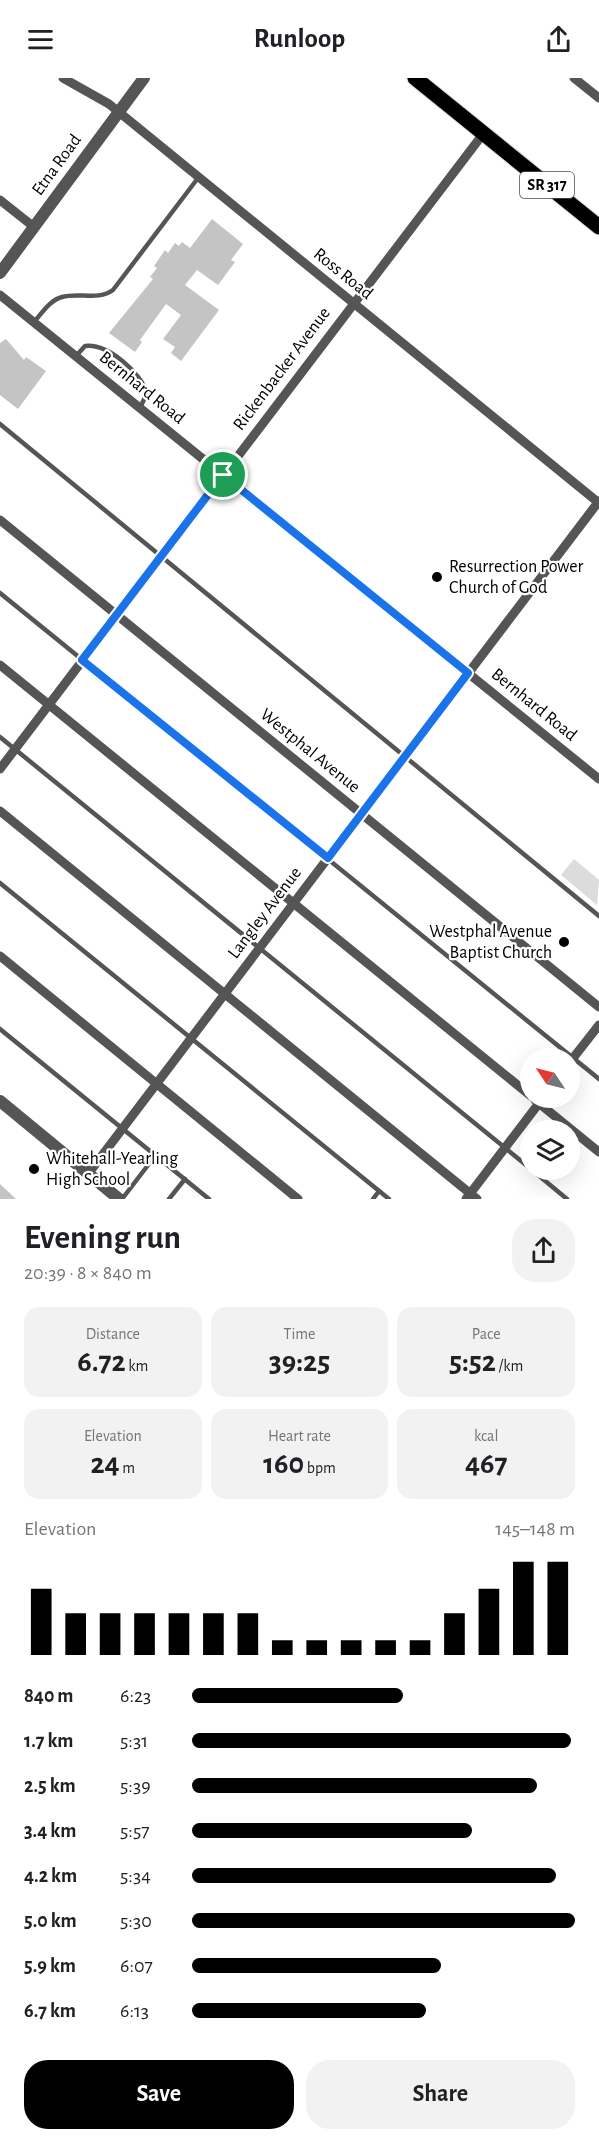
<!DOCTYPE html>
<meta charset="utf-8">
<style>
body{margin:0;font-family:"Alegreya Sans",sans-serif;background:#f2f2f2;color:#202124;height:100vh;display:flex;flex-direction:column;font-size:22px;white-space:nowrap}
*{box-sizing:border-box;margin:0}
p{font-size:20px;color:#757577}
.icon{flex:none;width:33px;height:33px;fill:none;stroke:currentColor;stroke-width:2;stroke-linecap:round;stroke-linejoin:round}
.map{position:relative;height:1121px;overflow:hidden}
.panel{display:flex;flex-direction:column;background:#fff;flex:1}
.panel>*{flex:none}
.needle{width:39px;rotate:305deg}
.controls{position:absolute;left:520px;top:970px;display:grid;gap:12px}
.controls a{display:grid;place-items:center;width:60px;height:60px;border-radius:50%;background:#fff;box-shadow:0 6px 24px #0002;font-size:30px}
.pin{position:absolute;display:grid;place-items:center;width:51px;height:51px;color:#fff;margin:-26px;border:3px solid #fff;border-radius:50%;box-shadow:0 2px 6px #0007}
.round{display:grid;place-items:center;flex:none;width:63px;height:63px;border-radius:24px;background:#f2f2f2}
.overview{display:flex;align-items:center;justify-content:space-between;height:102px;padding:0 24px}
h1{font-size:33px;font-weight:700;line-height:45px}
.metrics{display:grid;grid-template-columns:repeat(3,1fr);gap:9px;height:102px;padding:6px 24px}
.metrics div{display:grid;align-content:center;border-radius:15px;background:#f2f2f2;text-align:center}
.metrics b{font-size:30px;font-weight:700}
.metrics small{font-size:16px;font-weight:400}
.metrics p{font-size:16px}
.chart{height:168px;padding:12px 24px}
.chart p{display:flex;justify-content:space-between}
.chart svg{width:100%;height:108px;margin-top:6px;stroke:#000;stroke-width:6}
.action{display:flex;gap:12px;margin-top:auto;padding:12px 24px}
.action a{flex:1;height:69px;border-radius:24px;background:#000;color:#fff;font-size:24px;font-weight:700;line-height:69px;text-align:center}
.action a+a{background:#f2f2f2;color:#202124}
ul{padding:0 24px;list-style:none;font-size:20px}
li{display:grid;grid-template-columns:96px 72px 1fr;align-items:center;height:45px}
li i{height:15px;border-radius:8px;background:#000}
header{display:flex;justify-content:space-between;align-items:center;height:78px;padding:0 24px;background:#fff;font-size:27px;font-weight:700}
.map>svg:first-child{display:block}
.green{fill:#dcdcdc}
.building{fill:#c4c4c4}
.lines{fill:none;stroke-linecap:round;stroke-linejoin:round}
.primary-casing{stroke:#dbdbdb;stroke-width:17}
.service{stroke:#555;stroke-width:4.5}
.minor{stroke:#555;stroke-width:9}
.tertiary{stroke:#555;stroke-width:12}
.primary{stroke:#000;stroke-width:15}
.route-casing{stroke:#fff;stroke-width:12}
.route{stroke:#1a73e8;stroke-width:8}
.poi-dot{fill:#000;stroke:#fff;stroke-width:2}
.labels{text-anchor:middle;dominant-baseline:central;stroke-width:4.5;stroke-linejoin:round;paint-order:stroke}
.shield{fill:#fff;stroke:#4c4c4c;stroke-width:1.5}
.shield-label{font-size:16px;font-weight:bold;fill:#000}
.street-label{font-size:18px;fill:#000;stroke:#fff}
.poi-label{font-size:18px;fill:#000;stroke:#fff;text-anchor:start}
</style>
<header><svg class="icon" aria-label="menu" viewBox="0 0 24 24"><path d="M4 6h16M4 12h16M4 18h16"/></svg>Runloop<svg class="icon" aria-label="share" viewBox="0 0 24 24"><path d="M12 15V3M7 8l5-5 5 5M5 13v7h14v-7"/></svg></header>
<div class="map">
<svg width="599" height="1121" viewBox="0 0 599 1121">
<rect width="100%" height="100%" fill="#fff"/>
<!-- green -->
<path class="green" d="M574,781L599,802L597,827L561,797Z"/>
<!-- building -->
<g class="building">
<path d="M212,141L243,166L231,182L235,184L218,207L197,192L185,207L219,232L181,283L171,275L175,269L163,261L181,237L166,226L140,262L142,264L135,274L109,255L153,201L150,199L157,190L154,188L165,172L168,175L175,165L179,168L182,164L190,170Z"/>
<path d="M6,261L24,282L26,279L46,293L18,331L0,317V265Z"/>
<path d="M0,1106L16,1121H0Z"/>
</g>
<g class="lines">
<!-- primary casing -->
<g class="primary-casing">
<path id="primary" d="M415,0L599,149"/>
</g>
<!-- service -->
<g class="service">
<path d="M34,244C42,235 50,222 62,219C79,214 98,223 113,212L198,100"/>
<path d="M76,278L85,268C108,265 141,295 147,315L140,330"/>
<path d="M0,346L599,838"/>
<path d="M0,515L599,1001"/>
<path d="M0,659L531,1091"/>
<path d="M0,805L389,1121"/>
<path d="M0,951L209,1121"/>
<path d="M532,1092L567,1121"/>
<path d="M122,1121L155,1078"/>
<path d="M169,1121L185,1101"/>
<path d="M373,1121L379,1113"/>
</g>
<!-- minor -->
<g class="minor">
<path d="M63,0L109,26L599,425"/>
<path d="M574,0L599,20"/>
<path d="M0,122L34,149"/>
<path d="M0,217L599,701"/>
<path d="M0,442L599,929"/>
<path d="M0,587L531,1018"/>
<path d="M0,691L483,56"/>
<path d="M0,733L477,1121"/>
<path d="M0,878L298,1121"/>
<path d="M570,984L599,947"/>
<path d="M535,1022L599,1074"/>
<path d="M88,1096L599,423"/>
<path d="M466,1121L543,1020"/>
</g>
<!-- tertiary -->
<g class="tertiary">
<path d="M0,195L144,0"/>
<path d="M0,1023L119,1121"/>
</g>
<!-- primary -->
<use href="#primary" class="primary"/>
</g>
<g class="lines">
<!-- route casing -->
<g class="route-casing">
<path id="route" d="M223,397L468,595L328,780L82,582Z"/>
</g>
<!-- route -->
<use href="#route" class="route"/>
</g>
<!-- markers -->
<g class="poi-dot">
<circle cx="437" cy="499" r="6"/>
<circle cx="564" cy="864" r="6"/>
<circle cx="34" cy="1091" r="6"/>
</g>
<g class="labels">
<!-- shield labels -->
<rect class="shield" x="520" y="94" width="54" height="26" rx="4.5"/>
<g class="shield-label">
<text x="547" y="107">SR 317</text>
</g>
<!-- street labels -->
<g class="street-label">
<text transform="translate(57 87) rotate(-54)">Etna Road</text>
<text transform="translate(343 196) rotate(39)">Ross Road</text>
<text transform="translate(282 291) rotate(-53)">Rickenbacker Avenue</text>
<text transform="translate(142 310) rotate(39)">Bernhard Road</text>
<text transform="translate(534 627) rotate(39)">Bernhard Road</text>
<text transform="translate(310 673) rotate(39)">Westphal Avenue</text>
<text transform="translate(265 835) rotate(-53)">Langley Avenue</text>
</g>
<!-- poi labels -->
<g class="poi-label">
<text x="449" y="489">Resurrection Power<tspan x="449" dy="21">Church of God</tspan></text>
<text x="552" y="854" text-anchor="end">Westphal Avenue<tspan x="552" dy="21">Baptist Church</tspan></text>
<text x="46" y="1081">Whitehall-Yearling<tspan x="46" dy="21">High School</tspan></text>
</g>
</g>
</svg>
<div class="controls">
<a><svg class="needle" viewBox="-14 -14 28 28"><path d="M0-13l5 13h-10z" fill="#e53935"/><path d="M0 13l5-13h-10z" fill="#757577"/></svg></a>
<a><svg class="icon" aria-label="layers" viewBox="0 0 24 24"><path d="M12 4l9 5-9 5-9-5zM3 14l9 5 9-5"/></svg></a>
</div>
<div class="pin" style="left:223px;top:397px;background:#1e9e55"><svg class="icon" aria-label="arrive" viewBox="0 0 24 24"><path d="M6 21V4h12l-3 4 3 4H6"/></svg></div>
</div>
<section class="panel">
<div class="overview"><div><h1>Evening run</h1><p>20:39 · 8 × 840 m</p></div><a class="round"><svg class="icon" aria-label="share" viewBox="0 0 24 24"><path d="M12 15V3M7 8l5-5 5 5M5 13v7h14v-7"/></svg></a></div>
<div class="metrics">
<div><p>Distance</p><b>6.72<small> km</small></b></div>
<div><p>Time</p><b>39:25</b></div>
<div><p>Pace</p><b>5:52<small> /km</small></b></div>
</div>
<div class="metrics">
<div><p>Elevation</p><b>24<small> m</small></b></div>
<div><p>Heart rate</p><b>160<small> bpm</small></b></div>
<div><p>kcal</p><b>467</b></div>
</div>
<div class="chart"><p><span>Elevation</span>145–148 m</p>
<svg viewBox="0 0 160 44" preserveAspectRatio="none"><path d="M5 44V17M15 44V27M25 44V27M35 44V27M45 44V27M55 44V27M65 44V27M75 44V38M85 44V38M95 44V38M105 44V38M115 44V38M125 44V27M135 44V17M145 44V6M155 44V6"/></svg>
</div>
<ul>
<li><b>840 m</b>6:23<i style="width:55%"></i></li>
<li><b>1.7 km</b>5:31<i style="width:99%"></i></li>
<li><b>2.5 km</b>5:39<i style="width:90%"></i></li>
<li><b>3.4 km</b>5:57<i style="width:73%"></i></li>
<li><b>4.2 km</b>5:34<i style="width:95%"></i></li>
<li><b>5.0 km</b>5:30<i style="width:100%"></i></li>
<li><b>5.9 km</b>6:07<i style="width:65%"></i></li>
<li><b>6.7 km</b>6:13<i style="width:61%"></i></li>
</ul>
<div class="action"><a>Save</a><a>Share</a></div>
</section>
